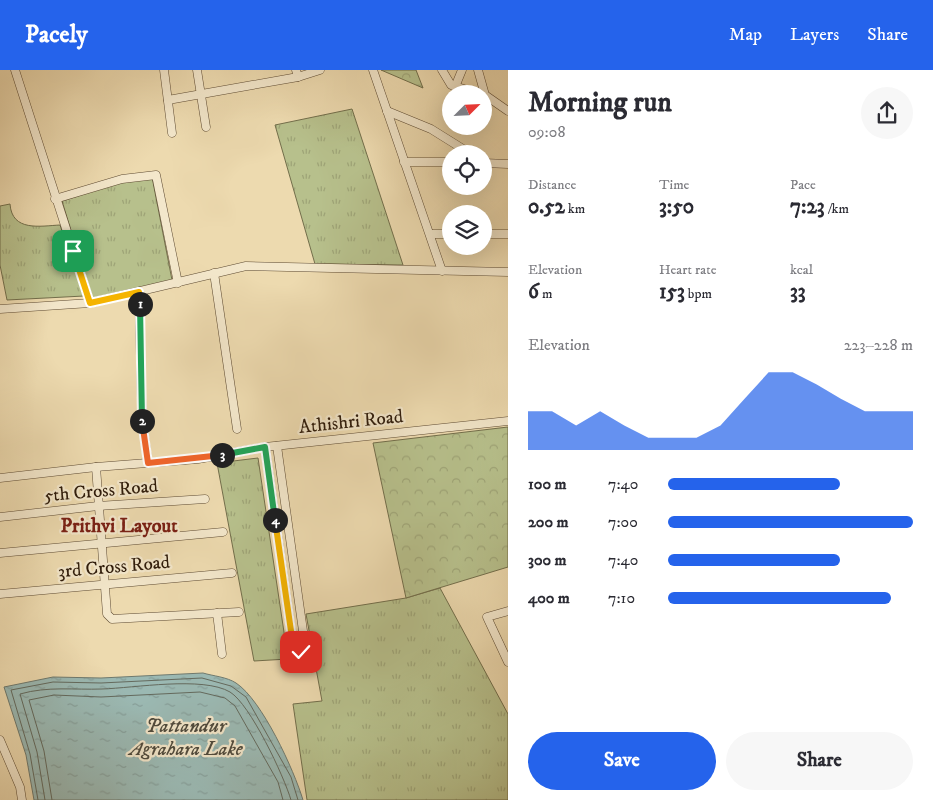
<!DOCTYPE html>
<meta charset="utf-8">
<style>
body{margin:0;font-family:"IM FELL DW Pica",serif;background:#f7f7f7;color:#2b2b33;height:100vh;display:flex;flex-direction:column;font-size:19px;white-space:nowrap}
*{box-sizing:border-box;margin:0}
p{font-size:16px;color:#7c7c81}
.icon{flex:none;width:28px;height:28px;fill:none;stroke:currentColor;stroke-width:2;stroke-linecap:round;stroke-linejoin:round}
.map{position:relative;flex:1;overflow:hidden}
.sheet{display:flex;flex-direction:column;background:#fff;width:425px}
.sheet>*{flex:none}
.needle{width:32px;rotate:66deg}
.tools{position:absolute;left:442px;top:15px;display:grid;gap:10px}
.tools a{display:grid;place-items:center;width:50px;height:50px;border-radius:50%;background:#fff;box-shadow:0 5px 20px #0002;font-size:25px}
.pin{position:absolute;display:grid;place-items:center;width:42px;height:42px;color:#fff;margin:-21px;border-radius:10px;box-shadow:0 2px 8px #0006}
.km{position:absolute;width:25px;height:25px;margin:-12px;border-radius:50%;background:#222;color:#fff;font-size:14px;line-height:25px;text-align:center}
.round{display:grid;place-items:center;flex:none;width:52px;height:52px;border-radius:26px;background:#f7f7f7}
.summary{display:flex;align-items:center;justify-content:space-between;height:85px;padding:0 20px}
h1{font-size:28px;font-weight:700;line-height:38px}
.stats{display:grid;grid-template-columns:repeat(3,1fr);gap:8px;height:85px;padding:5px 20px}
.stats div{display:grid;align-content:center}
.stats b{font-size:21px;font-weight:700}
.stats small{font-size:14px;font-weight:400}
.stats p{font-size:14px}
.chart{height:140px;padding:10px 20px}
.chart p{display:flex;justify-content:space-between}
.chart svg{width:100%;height:90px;margin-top:5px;fill:#2563eb;opacity:.7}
.button{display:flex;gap:10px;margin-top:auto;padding:10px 20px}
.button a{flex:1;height:58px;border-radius:30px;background:#2563eb;color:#fff;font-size:20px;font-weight:700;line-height:58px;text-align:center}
.button a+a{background:#f7f7f7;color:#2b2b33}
ul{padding:0 20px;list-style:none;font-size:16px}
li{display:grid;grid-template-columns:80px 60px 1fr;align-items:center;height:38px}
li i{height:12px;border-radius:6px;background:#2563eb}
header{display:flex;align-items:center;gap:30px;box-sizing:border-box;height:70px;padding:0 25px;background:#2563eb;color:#fff}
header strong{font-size:24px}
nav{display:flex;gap:28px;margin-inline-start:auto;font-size:18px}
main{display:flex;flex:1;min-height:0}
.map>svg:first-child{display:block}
.grass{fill:url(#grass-tufts);stroke:#726e4b}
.park{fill:url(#park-crowns);stroke:#726e4b}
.water{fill:url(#water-ripples);stroke:#6f7a6f}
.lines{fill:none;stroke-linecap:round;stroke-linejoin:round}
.shore{stroke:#646a5e;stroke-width:1}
.minor-casing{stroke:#5e4b33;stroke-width:9}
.minor{stroke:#f3e7cb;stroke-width:8}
.split-1-casing{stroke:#fff;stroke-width:10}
.split-2-casing{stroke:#fff;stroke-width:10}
.split-3-casing{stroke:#fff;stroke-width:10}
.split-4-casing{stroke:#fff;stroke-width:10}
.split-5-casing{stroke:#fff;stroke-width:10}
.split-1{stroke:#f5b400;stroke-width:6}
.split-2{stroke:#22a559;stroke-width:6}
.split-3{stroke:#f0652b;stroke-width:6}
.split-4{stroke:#22a559;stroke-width:6}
.split-5{stroke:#f5b400;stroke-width:6}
.labels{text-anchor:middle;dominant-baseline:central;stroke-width:4.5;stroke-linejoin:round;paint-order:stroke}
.street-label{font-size:19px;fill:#2e1b0a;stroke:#f3e7cb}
.neighbourhood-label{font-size:20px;font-weight:bold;fill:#7a1f14;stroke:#f3e7cb}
.water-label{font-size:20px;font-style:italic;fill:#4f4a3d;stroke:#f3e7cb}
</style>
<header>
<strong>Pacely</strong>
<nav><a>Map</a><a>Layers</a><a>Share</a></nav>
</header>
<main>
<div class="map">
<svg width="508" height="730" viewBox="0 0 508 730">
<defs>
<pattern id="grass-tufts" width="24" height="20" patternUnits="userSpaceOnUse" patternTransform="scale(1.25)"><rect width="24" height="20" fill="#b7c08c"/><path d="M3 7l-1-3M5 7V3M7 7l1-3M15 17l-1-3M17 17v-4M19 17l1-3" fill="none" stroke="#9ea477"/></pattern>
<pattern id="park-crowns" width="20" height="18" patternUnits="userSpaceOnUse" patternTransform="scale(1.25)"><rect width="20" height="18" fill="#b7c08c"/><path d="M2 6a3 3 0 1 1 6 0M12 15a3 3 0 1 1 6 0" fill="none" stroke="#9ea477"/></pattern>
<pattern id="water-ripples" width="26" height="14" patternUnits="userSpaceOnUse" patternTransform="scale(1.25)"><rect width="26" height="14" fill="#9bb9b3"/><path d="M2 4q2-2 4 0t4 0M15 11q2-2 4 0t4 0" fill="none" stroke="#869e99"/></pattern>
</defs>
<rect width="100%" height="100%" fill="#eddaaf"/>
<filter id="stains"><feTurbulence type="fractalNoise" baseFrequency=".004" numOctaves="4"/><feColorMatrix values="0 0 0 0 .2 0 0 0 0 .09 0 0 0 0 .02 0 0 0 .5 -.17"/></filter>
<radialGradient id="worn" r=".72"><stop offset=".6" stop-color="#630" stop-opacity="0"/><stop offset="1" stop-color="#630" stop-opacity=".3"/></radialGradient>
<!-- grass -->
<g class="grass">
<path d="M352,39L403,195L315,194L275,55Z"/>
<path d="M152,107L172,210L92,229L62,131L121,112Z"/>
<path d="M10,134C12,162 40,156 60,155L84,226L7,230L0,195V136Z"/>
<path d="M258,388L288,589L254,591L217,393Z"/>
<path d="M440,518L508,644V730H307L293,634L322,631L306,544L406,528Z"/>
</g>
<!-- park -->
<g class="park">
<path d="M381,0H416L423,18Z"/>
<path d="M508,357V497L406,528L373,373Z"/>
</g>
<!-- water -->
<path class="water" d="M203,603C213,606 227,607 236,613C262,630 294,700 303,730H34L26,685L4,617L53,607L101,608Z"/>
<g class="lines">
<!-- shore -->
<g class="shore">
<path d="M38,730L30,684L11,620L53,612L101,613L202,608L231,616L246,627L291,707L298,730"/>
<path d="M45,730L37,682L20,624C48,616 74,620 102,619C134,618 203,606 230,622C250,634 284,706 291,730"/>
<path d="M52,730L44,681L29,630L54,625L101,627L200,622L225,628L235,636L278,712L283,730"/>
</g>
<!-- minor casing -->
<g class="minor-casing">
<g id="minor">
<path d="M15,0L90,233"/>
<path d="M164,0L172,63"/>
<path d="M197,0L206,57"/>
<path d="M296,0L298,7L320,0"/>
<path d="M373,0L442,201"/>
<path d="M442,0L451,15L480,24"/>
<path d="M478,0L485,25L508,41"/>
<path d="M455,17L462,0"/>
<path d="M168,30L298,7"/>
<path d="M387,41L431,59L471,84"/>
<path d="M404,92H451"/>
<path d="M484,93L508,94"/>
<path d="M55,129L122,109L156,105L178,213"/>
<path d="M430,164H451"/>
<path d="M484,164H508"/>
<path d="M214,203L237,359"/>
<path d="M139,222L142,349L148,393"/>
<path d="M0,239L90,233L246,196L508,202"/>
<path d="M277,376L304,568L301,582"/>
<path d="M265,377L292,568L301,582"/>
<path d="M96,397L107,544L112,549L239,542"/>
<path d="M0,408L96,397L198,389L265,377L508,351"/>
<path d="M0,447L98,436L205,429"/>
<path d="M0,483L223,462"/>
<path d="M0,524L232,503"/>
<path d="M508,541L487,547L508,592"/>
<path d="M217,543L222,584"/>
<path d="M0,670L20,717L22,730"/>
</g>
</g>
<!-- minor -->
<use href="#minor" class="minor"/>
</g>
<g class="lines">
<!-- split-1 casing -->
<g class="split-1-casing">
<path id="split-1" d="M73,181L90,233L139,222L140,234"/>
</g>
<!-- split-2 casing -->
<g class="split-2-casing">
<path id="split-2" d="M140,234L142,351"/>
</g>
<!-- split-3 casing -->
<g class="split-3-casing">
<path id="split-3" d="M142,351L148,393L222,385"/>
</g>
<!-- split-4 casing -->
<g class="split-4-casing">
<path id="split-4" d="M222,385L265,377L275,450"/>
</g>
<!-- split-5 casing -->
<g class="split-5-casing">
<path id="split-5" d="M275,450L292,568L301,582"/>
</g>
<!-- split-1 -->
<use href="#split-1" class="split-1"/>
<!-- split-2 -->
<use href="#split-2" class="split-2"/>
<!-- split-3 -->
<use href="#split-3" class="split-3"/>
<!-- split-4 -->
<use href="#split-4" class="split-4"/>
<!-- split-5 -->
<use href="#split-5" class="split-5"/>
</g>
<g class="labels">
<!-- street labels -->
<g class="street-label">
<text transform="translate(351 352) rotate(-6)">Athishri Road</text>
<text transform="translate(101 421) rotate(-5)">5th Cross Road</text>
<text transform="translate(114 497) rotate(-5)">3rd Cross Road</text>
</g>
<!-- neighbourhood labels -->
<g class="neighbourhood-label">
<text x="119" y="456">Prithvi Layout</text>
</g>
<!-- water labels -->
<g class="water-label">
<text x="186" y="656">Pattandur<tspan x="186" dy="23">Agrahara Lake</tspan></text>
</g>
</g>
<rect width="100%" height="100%" filter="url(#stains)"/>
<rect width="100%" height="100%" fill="url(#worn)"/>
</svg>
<div class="tools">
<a><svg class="needle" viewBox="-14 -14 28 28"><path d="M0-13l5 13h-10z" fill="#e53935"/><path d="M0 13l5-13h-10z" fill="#7c7c81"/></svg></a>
<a><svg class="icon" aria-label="locate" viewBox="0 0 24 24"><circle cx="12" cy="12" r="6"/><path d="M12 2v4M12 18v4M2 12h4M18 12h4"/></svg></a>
<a><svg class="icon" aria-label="layers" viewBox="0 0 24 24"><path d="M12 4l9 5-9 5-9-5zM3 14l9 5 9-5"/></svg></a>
</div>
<div class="pin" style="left:73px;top:181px;background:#1e9e55"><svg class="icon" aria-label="arrive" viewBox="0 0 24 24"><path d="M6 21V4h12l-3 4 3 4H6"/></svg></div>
<div class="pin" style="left:301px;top:582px;background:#d93025"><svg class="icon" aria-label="check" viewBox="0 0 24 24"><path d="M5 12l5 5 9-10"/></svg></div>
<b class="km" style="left:140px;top:234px">1</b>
<b class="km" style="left:142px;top:351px">2</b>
<b class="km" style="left:222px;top:385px">3</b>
<b class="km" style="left:275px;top:450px">4</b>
</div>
<section class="sheet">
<div class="summary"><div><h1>Morning run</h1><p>09:08</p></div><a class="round"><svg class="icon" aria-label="share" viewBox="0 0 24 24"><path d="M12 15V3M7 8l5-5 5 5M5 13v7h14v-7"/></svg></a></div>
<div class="stats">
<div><p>Distance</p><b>0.52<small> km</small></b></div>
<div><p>Time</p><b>3:50</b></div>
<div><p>Pace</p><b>7:23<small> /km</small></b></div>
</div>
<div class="stats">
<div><p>Elevation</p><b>6<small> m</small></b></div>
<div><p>Heart rate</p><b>153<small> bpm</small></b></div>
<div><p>kcal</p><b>33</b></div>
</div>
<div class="chart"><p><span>Elevation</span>223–228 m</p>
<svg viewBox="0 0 160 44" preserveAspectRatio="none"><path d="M0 44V25L10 25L20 32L30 25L40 32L50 38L60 38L70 38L80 32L90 19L100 6L110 6L120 12L130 19L140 25L150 25L160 25V44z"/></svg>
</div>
<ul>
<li><b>100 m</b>7:40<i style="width:70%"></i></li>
<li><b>200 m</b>7:00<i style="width:100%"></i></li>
<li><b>300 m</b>7:40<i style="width:70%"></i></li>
<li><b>400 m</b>7:10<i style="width:91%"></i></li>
</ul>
<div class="button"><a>Save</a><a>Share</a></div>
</section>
</main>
